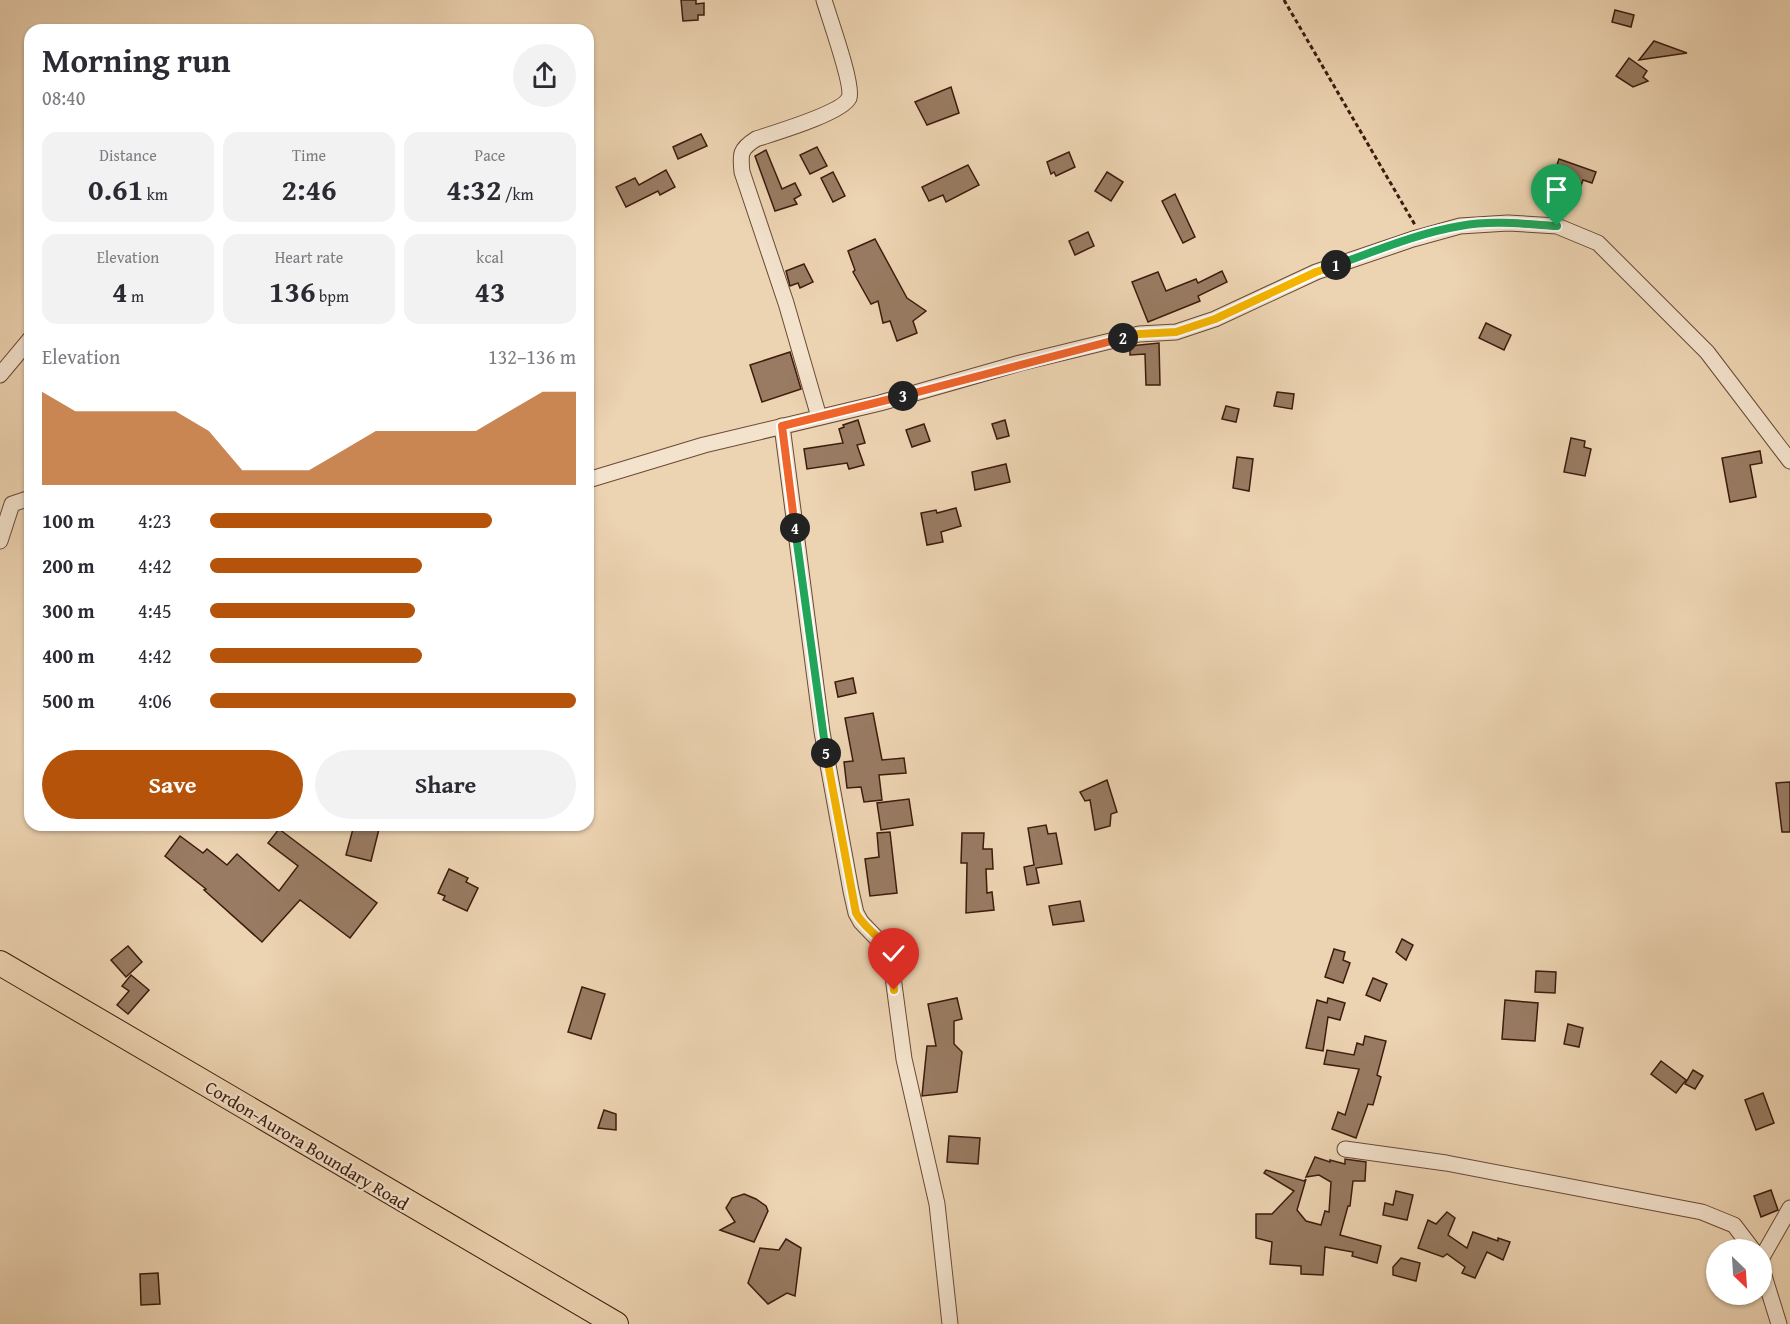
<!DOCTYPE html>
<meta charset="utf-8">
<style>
body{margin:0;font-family:"Gentium Book Plus",serif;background:#f2f2f3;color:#2b2b33;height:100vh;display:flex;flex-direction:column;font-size:22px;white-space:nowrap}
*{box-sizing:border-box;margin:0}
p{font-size:20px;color:#7c7c81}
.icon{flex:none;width:33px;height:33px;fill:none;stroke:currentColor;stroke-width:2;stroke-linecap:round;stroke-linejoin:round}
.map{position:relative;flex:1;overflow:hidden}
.panel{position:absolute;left:24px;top:24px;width:570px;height:807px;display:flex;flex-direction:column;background:#fff;border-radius:18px;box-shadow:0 2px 4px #0004}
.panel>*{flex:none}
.needle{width:39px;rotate:155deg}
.buttons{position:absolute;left:1706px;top:1239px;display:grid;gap:12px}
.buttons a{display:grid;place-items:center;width:66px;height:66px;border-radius:50%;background:#fff;box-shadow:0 2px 4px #0004;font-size:30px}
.pin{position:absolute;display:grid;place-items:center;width:51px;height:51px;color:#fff;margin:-62px -26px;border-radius:50% 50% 50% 0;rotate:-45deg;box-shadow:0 0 6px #0007}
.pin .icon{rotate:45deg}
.km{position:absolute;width:30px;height:30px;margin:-15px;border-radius:50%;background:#222;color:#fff;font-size:16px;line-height:30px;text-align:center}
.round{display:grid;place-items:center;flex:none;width:63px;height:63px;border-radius:32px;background:#f2f2f3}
.head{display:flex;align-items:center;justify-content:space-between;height:102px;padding:0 18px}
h1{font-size:33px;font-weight:700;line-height:45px}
.figures{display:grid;grid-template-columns:repeat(3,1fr);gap:9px;height:102px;padding:6px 18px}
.figures div{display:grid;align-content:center;border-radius:15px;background:#f2f2f3;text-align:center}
.figures b{font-size:30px;font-weight:700}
.figures small{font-size:16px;font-weight:400}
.figures p{font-size:16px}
.chart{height:168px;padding:12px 18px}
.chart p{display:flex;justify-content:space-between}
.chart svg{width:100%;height:108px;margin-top:6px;fill:#b45309;opacity:.7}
.button{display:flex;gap:12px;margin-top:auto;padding:12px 18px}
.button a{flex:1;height:69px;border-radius:36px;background:#b45309;color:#fff;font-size:24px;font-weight:700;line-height:69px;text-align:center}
.button a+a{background:#f2f2f3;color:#2b2b33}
ul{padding:0 18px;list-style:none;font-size:20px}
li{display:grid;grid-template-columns:96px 72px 1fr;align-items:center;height:45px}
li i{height:15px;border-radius:8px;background:#b45309}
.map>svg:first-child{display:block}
.building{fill:#987b62;stroke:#3d1c0d;stroke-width:1.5}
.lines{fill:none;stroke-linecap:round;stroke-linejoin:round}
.minor-casing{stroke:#694a36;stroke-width:17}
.primary-casing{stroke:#3d1c0d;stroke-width:26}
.path{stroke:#3d1c0d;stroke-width:3;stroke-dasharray:4.5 3;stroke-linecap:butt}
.minor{stroke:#f3e2cc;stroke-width:15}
.primary{stroke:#ecd3b1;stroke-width:24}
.split-1-casing{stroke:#fff;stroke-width:12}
.split-2-casing{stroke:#fff;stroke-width:12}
.split-3-casing{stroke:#fff;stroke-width:12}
.split-4-casing{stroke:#fff;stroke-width:12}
.split-5-casing{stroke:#fff;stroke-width:12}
.split-6-casing{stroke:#fff;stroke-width:12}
.split-1{stroke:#22a559;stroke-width:8}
.split-2{stroke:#f5b400;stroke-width:8}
.split-3{stroke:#f0652b;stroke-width:8}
.split-4{stroke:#f0652b;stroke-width:8}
.split-5{stroke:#22a559;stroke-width:8}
.split-6{stroke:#f5b400;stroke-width:8}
.labels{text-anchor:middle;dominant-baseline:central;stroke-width:4.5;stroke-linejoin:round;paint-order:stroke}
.street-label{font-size:18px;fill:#3d1c0d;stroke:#f3e2cc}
</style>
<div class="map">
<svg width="1790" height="1324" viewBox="0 0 1790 1324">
<rect width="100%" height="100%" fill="#ecd3b1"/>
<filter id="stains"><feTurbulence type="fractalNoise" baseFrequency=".00333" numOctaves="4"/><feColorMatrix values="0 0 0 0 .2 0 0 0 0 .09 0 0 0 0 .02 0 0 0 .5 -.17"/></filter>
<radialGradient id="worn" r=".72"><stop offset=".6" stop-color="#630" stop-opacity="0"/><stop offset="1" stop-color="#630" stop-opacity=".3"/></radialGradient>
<!-- building -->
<g class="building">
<path d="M681,0H696V4L704,3V15H698V20L683,21Z"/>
<path d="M1615,10L1634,15L1631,27L1612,22Z"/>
<path d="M1654,41L1687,53L1639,60Z"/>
<path d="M1629,58L1647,71L1643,77L1648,81L1633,87L1616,76Z"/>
<path d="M951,87L959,113L927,125L915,102Z"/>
<path d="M701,134L707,146L678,159L673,147Z"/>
<path d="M817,147L827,166L810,174L800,155Z"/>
<path d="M766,150L782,189L795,183L801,195L794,199L797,204L775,211L755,156Z"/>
<path d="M1069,152L1075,167L1056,176L1054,172L1051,174L1047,162Z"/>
<path d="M1559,159L1596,172L1592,183L1583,180L1576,200L1548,190Z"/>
<path d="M968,165L979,185L946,202L943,195L929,201L922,187Z"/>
<path d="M666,170L675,187L660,195L658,191L626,207L616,187L635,178L639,185Z"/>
<path d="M833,172L845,196L833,202L821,178Z"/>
<path d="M1107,172L1123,182L1111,201L1095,191Z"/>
<path d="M1175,194L1195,237L1183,243L1162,201Z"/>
<path d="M1088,232L1094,246L1075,255L1069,241Z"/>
<path d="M875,239L907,298L926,311L913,321L917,333L897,341L890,321L883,323L878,301L871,304L853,272L855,270L848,251Z"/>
<path d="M804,264L813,282L800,288L798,283L790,286L786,271Z"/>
<path d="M1222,271L1227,282L1198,296L1200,301L1148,322L1132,282L1158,272L1166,291L1196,279L1198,283Z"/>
<path d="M1486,323L1511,335L1504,350L1479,338Z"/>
<path d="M1159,343L1160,385H1146L1145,354L1130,355V346Z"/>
<path d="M790,352L801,389L762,402L750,365Z"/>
<path d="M1277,392L1294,394L1292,409L1274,406Z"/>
<path d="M1226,406L1239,409L1236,422L1222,419Z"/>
<path d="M858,420L865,443L857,445L864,465L849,469L847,463L807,469L804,449L843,443L839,429L844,427L843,425Z"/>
<path d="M1005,420L1009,436L997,439L992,424Z"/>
<path d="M924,424L930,441L912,447L906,430Z"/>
<path d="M1571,438L1585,441L1584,447L1591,449L1585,476L1564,472Z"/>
<path d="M1760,451L1762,463L1750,465L1756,497L1730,502L1722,458Z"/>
<path d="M1237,457L1253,459L1249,491L1233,488Z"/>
<path d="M1006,464L1010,482L975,490L972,472Z"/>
<path d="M956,508L961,526L941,532L943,542L927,545L921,513L936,510L937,513Z"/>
<path d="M853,678L856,693L838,697L835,682Z"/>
<path d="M873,713L882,760L904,758L906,773L879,775L882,800L864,802L861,787L847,788L844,762L853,761L845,718Z"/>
<path d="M1107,780L1117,812L1111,814L1110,826L1095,830L1090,800L1085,801L1080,792Z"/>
<path d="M1790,782V832H1782L1776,783Z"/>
<path d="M909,799L913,825L881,830L877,803Z"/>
<path d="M354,825H380L371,861L346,855Z"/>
<path d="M1046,825L1048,834L1056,833L1062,864L1036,868L1039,883L1027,885L1024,867L1034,865L1028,828Z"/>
<path d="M279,829L377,903L350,938L300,900L262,942L204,890L206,889L165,856L180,836L203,853L207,849L227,865L237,854L279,891L298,866L268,843Z"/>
<path d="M890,832L897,893L870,896L865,859L879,857L877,833Z"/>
<path d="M962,833H984L983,849H992L993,869H986L987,893L992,892L994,910L966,913L967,863H961Z"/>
<path d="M449,869L468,878L466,882L478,888L467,911L443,900L445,896L438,893Z"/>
<path d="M1080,901L1084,921L1053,925L1049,906Z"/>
<path d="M1402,939L1413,945L1406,960L1396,952Z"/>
<path d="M128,946L142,962L126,977L111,960Z"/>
<path d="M1334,949L1345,952L1343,960L1350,963L1343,983L1325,977Z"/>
<path d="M1536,971L1556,972L1555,993L1535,992Z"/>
<path d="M131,975L149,990L128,1014L117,1005L129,991L122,986Z"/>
<path d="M1373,978L1387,984L1380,1001L1366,995Z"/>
<path d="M582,987L605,994L591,1039L568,1032Z"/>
<path d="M957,998L962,1019L954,1021V1044L962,1052L957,1092L922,1096L927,1046H936L928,1004Z"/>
<path d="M1328,998L1345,1003L1340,1020L1328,1017L1323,1051L1306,1048L1317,1000L1327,1003Z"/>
<path d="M1505,1000L1538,1003L1535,1041L1502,1039Z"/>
<path d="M1568,1024L1583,1028L1579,1047L1564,1044Z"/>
<path d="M1365,1036L1386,1041L1377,1075L1381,1077L1373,1105L1368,1104L1356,1138L1332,1129L1338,1112L1345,1115L1359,1069L1324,1064L1327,1050L1354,1055L1357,1043L1363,1045Z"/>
<path d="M1661,1061L1686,1080L1676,1093L1651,1074Z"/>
<path d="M1693,1070L1703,1076L1695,1089L1685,1084Z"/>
<path d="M1763,1093L1774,1123L1756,1130L1745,1100Z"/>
<path d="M604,1110L616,1114V1130L598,1128Z"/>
<path d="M949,1136L980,1138L978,1164L947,1162Z"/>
<path d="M1315,1157L1330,1162V1160L1345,1164V1159L1366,1162L1365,1181H1353L1350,1206H1348L1340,1235L1381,1246L1377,1263L1352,1256L1353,1252L1325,1247L1323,1275L1301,1274V1266L1270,1264L1272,1242L1256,1238V1214H1272L1294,1191L1264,1173L1266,1170L1304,1181L1306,1179L1297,1210L1306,1221L1321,1225L1325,1211L1329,1212L1331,1182L1319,1175L1306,1177Z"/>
<path d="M1771,1190L1778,1210L1761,1217L1754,1196Z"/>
<path d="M1396,1191L1413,1195L1407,1220L1383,1215L1385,1203L1393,1205Z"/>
<path d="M744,1194L756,1199L766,1206L768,1211L754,1242L720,1230L735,1222L726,1208L732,1198Z"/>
<path d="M1447,1212L1455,1218L1448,1235L1467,1248L1473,1232L1498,1241V1238L1510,1242L1503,1260L1487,1252L1475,1278L1462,1273L1465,1267L1447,1254L1443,1257L1418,1248L1428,1220L1436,1224Z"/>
<path d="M786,1239L801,1248L795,1296L787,1293L768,1304L748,1283L760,1248L779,1250Z"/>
<path d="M1401,1258L1420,1263L1416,1281L1393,1275V1267Z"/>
<path d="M158,1273L160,1304L141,1305L140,1274Z"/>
</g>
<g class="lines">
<!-- minor casing -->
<g class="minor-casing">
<g id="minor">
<path d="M0,375L30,339"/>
<path d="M819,417L786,303L742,172C740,154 740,149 756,139C774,133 842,113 849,98C854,86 829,17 824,0"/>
<path d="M782,426L822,732L851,891L856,913L861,922L886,948L891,962L904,1059L937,1204L950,1324"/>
<path d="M588,480L704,445L880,403L1020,363L1139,334L1176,332L1215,319L1316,272L1413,239L1460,226L1508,223L1557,226L1598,243L1707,352L1790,461"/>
<path d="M0,541L12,504L30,498"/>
<path d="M1345,1149L1446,1163L1702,1212L1734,1225L1753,1250"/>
<path d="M1761,1259L1790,1208"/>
<path d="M1761,1266L1779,1324"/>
</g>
</g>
<!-- primary casing -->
<g class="primary-casing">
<path id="primary" d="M0,963L616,1324"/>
</g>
<!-- path -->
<path class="path" d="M1284,0L1415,225"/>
<!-- minor -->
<use href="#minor" class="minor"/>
<!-- primary -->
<use href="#primary" class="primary"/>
</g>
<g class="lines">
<!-- split-1 casing -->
<g class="split-1-casing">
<path id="split-1" d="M1336,265C1376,251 1418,233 1460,226C1492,220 1525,224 1557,226"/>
</g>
<!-- split-2 casing -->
<g class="split-2-casing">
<path id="split-2" d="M1123,338L1139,334L1176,332L1215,319L1316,272L1336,265"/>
</g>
<!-- split-3 casing -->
<g class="split-3-casing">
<path id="split-3" d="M903,396L1123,338"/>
</g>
<!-- split-4 casing -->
<g class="split-4-casing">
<path id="split-4" d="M795,528L782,426L903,396"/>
</g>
<!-- split-5 casing -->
<g class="split-5-casing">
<path id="split-5" d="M795,528L826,753"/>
</g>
<!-- split-6 casing -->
<g class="split-6-casing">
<path id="split-6" d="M826,753L856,913C862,924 870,929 879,939C892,953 892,972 894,990"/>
</g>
<!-- split-1 -->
<use href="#split-1" class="split-1"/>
<!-- split-2 -->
<use href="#split-2" class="split-2"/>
<!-- split-3 -->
<use href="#split-3" class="split-3"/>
<!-- split-4 -->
<use href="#split-4" class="split-4"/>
<!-- split-5 -->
<use href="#split-5" class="split-5"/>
<!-- split-6 -->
<use href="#split-6" class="split-6"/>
</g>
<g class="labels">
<!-- street labels -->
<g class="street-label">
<text transform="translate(307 1145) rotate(31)">Cordon-Aurora Boundary Road</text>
</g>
</g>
<rect width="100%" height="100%" filter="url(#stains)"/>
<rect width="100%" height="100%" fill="url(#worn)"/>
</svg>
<div class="buttons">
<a><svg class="needle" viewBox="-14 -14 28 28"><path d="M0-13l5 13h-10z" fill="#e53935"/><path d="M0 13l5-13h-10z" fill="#7c7c81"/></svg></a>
</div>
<div class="pin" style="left:1557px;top:226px;background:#1e9e55"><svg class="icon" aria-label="arrive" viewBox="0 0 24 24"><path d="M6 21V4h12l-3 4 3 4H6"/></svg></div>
<div class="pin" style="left:894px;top:990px;background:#d93025"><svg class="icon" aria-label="check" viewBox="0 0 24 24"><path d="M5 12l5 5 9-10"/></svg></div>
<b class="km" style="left:1336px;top:265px">1</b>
<b class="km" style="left:1123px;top:338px">2</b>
<b class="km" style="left:903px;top:396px">3</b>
<b class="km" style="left:795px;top:528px">4</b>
<b class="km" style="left:826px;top:753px">5</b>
<section class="panel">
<div class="head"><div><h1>Morning run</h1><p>08:40</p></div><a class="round"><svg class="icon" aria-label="share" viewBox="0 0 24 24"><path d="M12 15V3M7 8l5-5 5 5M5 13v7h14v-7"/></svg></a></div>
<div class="figures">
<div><p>Distance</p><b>0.61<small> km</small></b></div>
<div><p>Time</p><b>2:46</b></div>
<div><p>Pace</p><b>4:32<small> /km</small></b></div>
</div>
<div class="figures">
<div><p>Elevation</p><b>4<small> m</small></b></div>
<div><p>Heart rate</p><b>136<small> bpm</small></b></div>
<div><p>kcal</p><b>43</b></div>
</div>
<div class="chart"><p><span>Elevation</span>132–136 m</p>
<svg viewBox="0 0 160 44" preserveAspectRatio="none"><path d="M0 44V6L10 14L20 14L30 14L40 14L50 22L60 38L70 38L80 38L90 30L100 22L110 22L120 22L130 22L140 14L150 6L160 6V44z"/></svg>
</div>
<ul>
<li><b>100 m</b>4:23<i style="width:77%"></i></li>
<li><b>200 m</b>4:42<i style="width:58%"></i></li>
<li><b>300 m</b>4:45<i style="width:56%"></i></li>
<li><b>400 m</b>4:42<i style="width:58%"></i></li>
<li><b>500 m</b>4:06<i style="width:100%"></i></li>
</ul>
<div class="button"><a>Save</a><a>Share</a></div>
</section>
</div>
